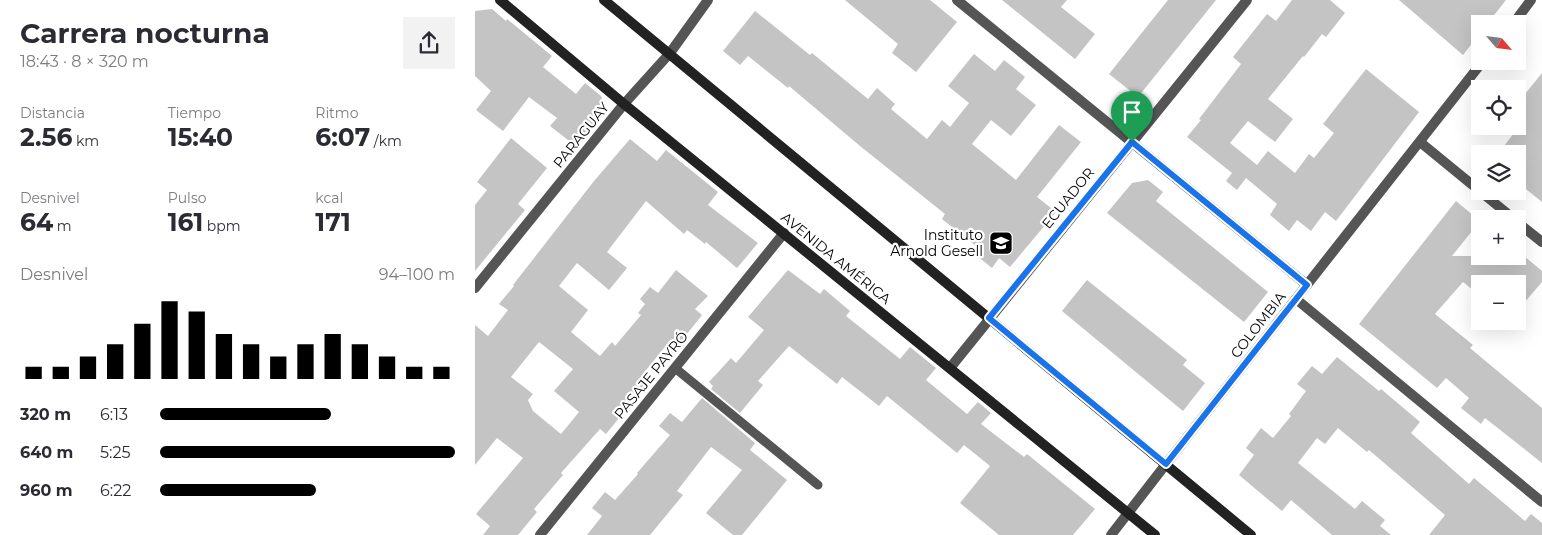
<!DOCTYPE html>
<html lang="es">
<meta charset="utf-8">
<style>
body{margin:0;font-family:Montserrat,sans-serif;background:#f2f2f3;color:#2b2b33;height:100vh;display:flex;flex-direction:column;font-size:19px;white-space:nowrap}
*{box-sizing:border-box;margin:0}
p{font-size:16px;color:#7c7c81}
.icon{flex:none;width:28px;height:28px;fill:none;stroke:currentColor;stroke-width:2;stroke-linecap:round;stroke-linejoin:round}
.map{position:relative;flex:1;overflow:hidden}
.side{display:flex;flex-direction:column;background:#fff;width:475px}
.side>*{flex:none}
.needle{width:32px;rotate:118deg}
.tools{position:absolute;left:996px;top:15px;display:grid;gap:10px}
.tools a{display:grid;place-items:center;width:55px;height:55px;border-radius:0px;background:#fff;box-shadow:0 5px 20px #0002;font-size:25px}
.pin{position:absolute;display:grid;place-items:center;width:42px;height:42px;color:#fff;margin:-51px -21px;border-radius:50% 50% 50% 0;rotate:-45deg;box-shadow:0 0 5px #0007}
.pin .icon{rotate:45deg}
.round{display:grid;place-items:center;flex:none;width:52px;height:52px;border-radius:0px;background:#f2f2f3}
.summary{display:flex;align-items:center;justify-content:space-between;height:85px;padding:0 20px}
h1{font-size:28px;font-weight:700;line-height:38px}
.stats{display:grid;grid-template-columns:repeat(3,1fr);gap:8px;height:85px;padding:5px 20px}
.stats div{display:grid;align-content:center}
.stats b{font-size:25px;font-weight:700}
.stats small{font-size:14px;font-weight:400}
.stats p{font-size:14px}
.chart{height:140px;padding:10px 20px}
.chart p{display:flex;justify-content:space-between}
.chart svg{width:100%;height:90px;margin-top:5px;stroke:#000;stroke-width:6}
ul{padding:0 20px;list-style:none;font-size:16px}
li{display:grid;grid-template-columns:80px 60px 1fr;align-items:center;height:38px}
li i{height:12px;border-radius:6px;background:#000}
main{display:flex;flex:1;min-height:0}
.map>svg:first-child{display:block}
.building{fill:#c4c4c4;fill-rule:evenodd}
.lines{fill:none;stroke-linecap:round;stroke-linejoin:round}
.service{stroke:#555;stroke-width:9}
.minor{stroke:#555;stroke-width:10}
.tertiary{stroke:#555;stroke-width:10}
.secondary{stroke:#222;stroke-width:10}
.route-casing{stroke:#fff;stroke-width:10}
.route{stroke:#1a73e8;stroke-width:6}
.labels{text-anchor:middle;dominant-baseline:central;stroke-width:4.5;stroke-linejoin:round;paint-order:stroke}
.street-label{font-size:14px;fill:#000;stroke:#fff}
.poi-label{font-size:14px;fill:#000;stroke:#fff;text-anchor:end}
</style>
<main>
<section class="side">
<div class="summary"><div><h1>Carrera nocturna</h1><p>18:43 · 8 × 320 m</p></div><a class="round"><svg class="icon" aria-label="share" viewBox="0 0 24 24"><path d="M12 15V3M7 8l5-5 5 5M5 13v7h14v-7"/></svg></a></div>
<div class="stats">
<div><p>Distancia</p><b>2.56<small> km</small></b></div>
<div><p>Tiempo</p><b>15:40</b></div>
<div><p>Ritmo</p><b>6:07<small> /km</small></b></div>
</div>
<div class="stats">
<div><p>Desnivel</p><b>64<small> m</small></b></div>
<div><p>Pulso</p><b>161<small> bpm</small></b></div>
<div><p>kcal</p><b>171</b></div>
</div>
<div class="chart"><p><span>Desnivel</span>94–100 m</p>
<svg viewBox="0 0 160 44" preserveAspectRatio="none"><path d="M5 44V38M15 44V38M25 44V33M35 44V27M45 44V17M55 44V6M65 44V11M75 44V22M85 44V27M95 44V33M105 44V27M115 44V22M125 44V27M135 44V33M145 44V38M155 44V38"/></svg>
</div>
<ul>
<li><b>320 m</b>6:13<i style="width:58%"></i></li>
<li><b>640 m</b>5:25<i style="width:100%"></i></li>
<li><b>960 m</b>6:22<i style="width:53%"></i></li>
</ul>
</section>
<div class="map">
<svg width="1067" height="535" viewBox="0 0 1067 535">
<rect width="100%" height="100%" fill="#fff"/>
<!-- building -->
<g class="building">
<path d="M370,0H455L482,22L441,72L417,53L423,44Z"/>
<path d="M527,0H592L586,7L620,34L600,59Z"/>
<path d="M693,0H741L663,97L634,74Z"/>
<path d="M817,0H855L870,13L851,37L847,34L829,57L828,56L793,99L818,119L800,142L773,121L755,143L782,165L793,151L820,173L834,154L839,158L859,133L848,124L891,69L944,112L861,221L850,212L836,231L822,220L814,231L795,215L802,204L771,178L762,190L751,181L757,173L712,137L726,120L724,119L766,64L758,57L792,14L801,21Z"/>
<path d="M924,0H1031L1012,24H1005V33L988,55Z"/>
<path d="M17,9L31,21L32,19L77,56L68,67L101,94L110,83L126,96L132,110L102,147L75,126L82,118L54,97L28,131L1,110L16,91L0,76V11Z"/>
<path d="M280,11L335,55L337,53L393,99L402,88L420,104L416,109L452,139L467,120L475,127L494,103L473,86L499,54L520,71L529,60L550,77L541,89L561,105L536,136L516,120L497,144L541,180L584,125L606,142L562,197L581,212L535,267L524,258L517,268L496,251L501,246L467,219L470,214L385,146L314,86L313,88L273,56L265,65L248,51Z"/>
<path d="M1067,73V202L1042,182V154H1023L1042,129V104Z"/>
<path d="M36,138L72,168L43,204L50,210L0,271V205L12,190L2,182Z"/>
<path d="M155,139L182,161L191,150L243,192L233,205L283,243L262,268L231,242L230,244L212,230L209,234L171,201L132,252L152,268L134,290L102,263L84,286L113,310L96,332L125,356L137,342L140,346L166,315L163,313L170,304L165,299L175,287L183,293L201,270L233,296L220,309L227,315L197,353L189,348L168,374L175,380L131,434L125,429L86,473L88,475L59,509L62,512L43,535H8L15,526L1,514L48,458L22,438L0,465V325L13,336L33,310L24,304L39,286L38,285L119,181ZM64,342L98,369L79,391L104,412L86,434L58,411L53,400L58,394L36,377Z"/>
<path d="M673,180L688,192L681,201L793,292L769,322L632,213L657,183Z"/>
<path d="M981,201L1005,221L977,256H1049L1067,271V282L1042,311V284H1005V296L988,282L960,314L998,345L995,348L1067,408V463L1010,418L1006,424L986,408L994,398L971,378L962,388L884,324Z"/>
<path d="M313,270L345,294L349,289L375,311L371,316L425,359L435,347L461,368L451,380L492,414L503,402L516,413L506,424L549,457L552,454L620,509L598,535H524L485,503L515,466L489,445L482,453L412,396L404,406L367,377L362,384L314,346L283,381L288,385L265,413L236,389L238,386L234,382L256,358L261,363L289,330L273,317Z"/>
<path d="M612,280L712,360L708,365L730,383L708,411L587,311Z"/>
<path d="M862,357L904,391L906,389L945,422L936,433L994,484L999,478L1050,521L1056,514L1067,523V535H954L970,515L894,450L892,452L863,428L850,444L842,438L823,463L880,509L887,501L910,520L905,526L916,535H857L816,500L807,511L764,475L779,455L771,448L786,428L798,438L816,416L814,414L831,391L822,384L837,366L847,374Z"/>
<path d="M227,398L280,443L275,450L312,480L267,535H258L231,513L267,470L236,447L202,491L208,495L175,535H112L127,516L117,508L130,492L140,500L163,474L162,473L195,435L184,426L195,413L207,422Z"/>
</g>
<g class="lines">
<!-- service -->
<path class="service" d="M200,368L343,485"/>
<!-- minor -->
<g class="minor">
<path d="M482,0L832,285"/>
<path d="M1038,24L1056,0"/>
<path d="M945,142L1039,219"/>
<path d="M1042,222L1067,242"/>
<path d="M0,288L149,104L195,53L233,0"/>
<path d="M821,299L1067,502"/>
<path d="M475,368L772,0"/>
<path d="M691,464L1008,61"/>
<path d="M65,535L309,233"/>
</g>
<!-- tertiary -->
<path class="tertiary" d="M636,535L691,464"/>
<!-- secondary -->
<g class="secondary">
<path d="M25,0L149,104L680,535"/>
<path d="M129,0L776,535"/>
</g>
</g>
<g class="lines">
<!-- route casing -->
<g class="route-casing">
<path id="route" d="M657,142L832,285L691,464L514,318Z"/>
</g>
<!-- route -->
<use href="#route" class="route"/>
</g>
<!-- icons -->
<defs>
<g id="school-square" transform="scale(1.25)"><rect x="-9" y="-9" width="18" height="18" rx="4" fill="#000" stroke="#fff"/><path d="M0-5L7-2L0 1L-7-2ZM-4 1L0 2.5L4 1V4Q0 6-4 4Z" fill="#fff"/></g>
</defs>
<g fill-rule="evenodd">
<use href="#school-square" x="526" y="243"/>
</g>
<g class="labels">
<!-- street labels -->
<g class="street-label">
<text transform="translate(106 135) rotate(-51)">PARAGUAY</text>
<text transform="translate(593 198) rotate(-51)">ECUADOR</text>
<text transform="translate(361 258) rotate(39)">AVENIDA AMÉRICA</text>
<text transform="translate(783 325) rotate(-52)">COLOMBIA</text>
<text transform="translate(176 375) rotate(-51)">PASAJE PAYRÓ</text>
</g>
<!-- poi labels -->
<g class="poi-label">
<text x="508" y="235">Instituto<tspan x="508" dy="16">Arnold Gesell</tspan></text>
</g>
</g>
</svg>
<div class="tools">
<a><svg class="needle" viewBox="-14 -14 28 28"><path d="M0-13l5 13h-10z" fill="#e53935"/><path d="M0 13l5-13h-10z" fill="#7c7c81"/></svg></a>
<a><svg class="icon" aria-label="locate" viewBox="0 0 24 24"><circle cx="12" cy="12" r="6"/><path d="M12 2v4M12 18v4M2 12h4M18 12h4"/></svg></a>
<a><svg class="icon" aria-label="layers" viewBox="0 0 24 24"><path d="M12 4l9 5-9 5-9-5zM3 14l9 5 9-5"/></svg></a>
<a>+</a>
<a>−</a>
</div>
<div class="pin" style="left:657px;top:142px;background:#1e9e55"><svg class="icon" aria-label="arrive" viewBox="0 0 24 24"><path d="M6 21V4h12l-3 4 3 4H6"/></svg></div>
</div>
</main>
